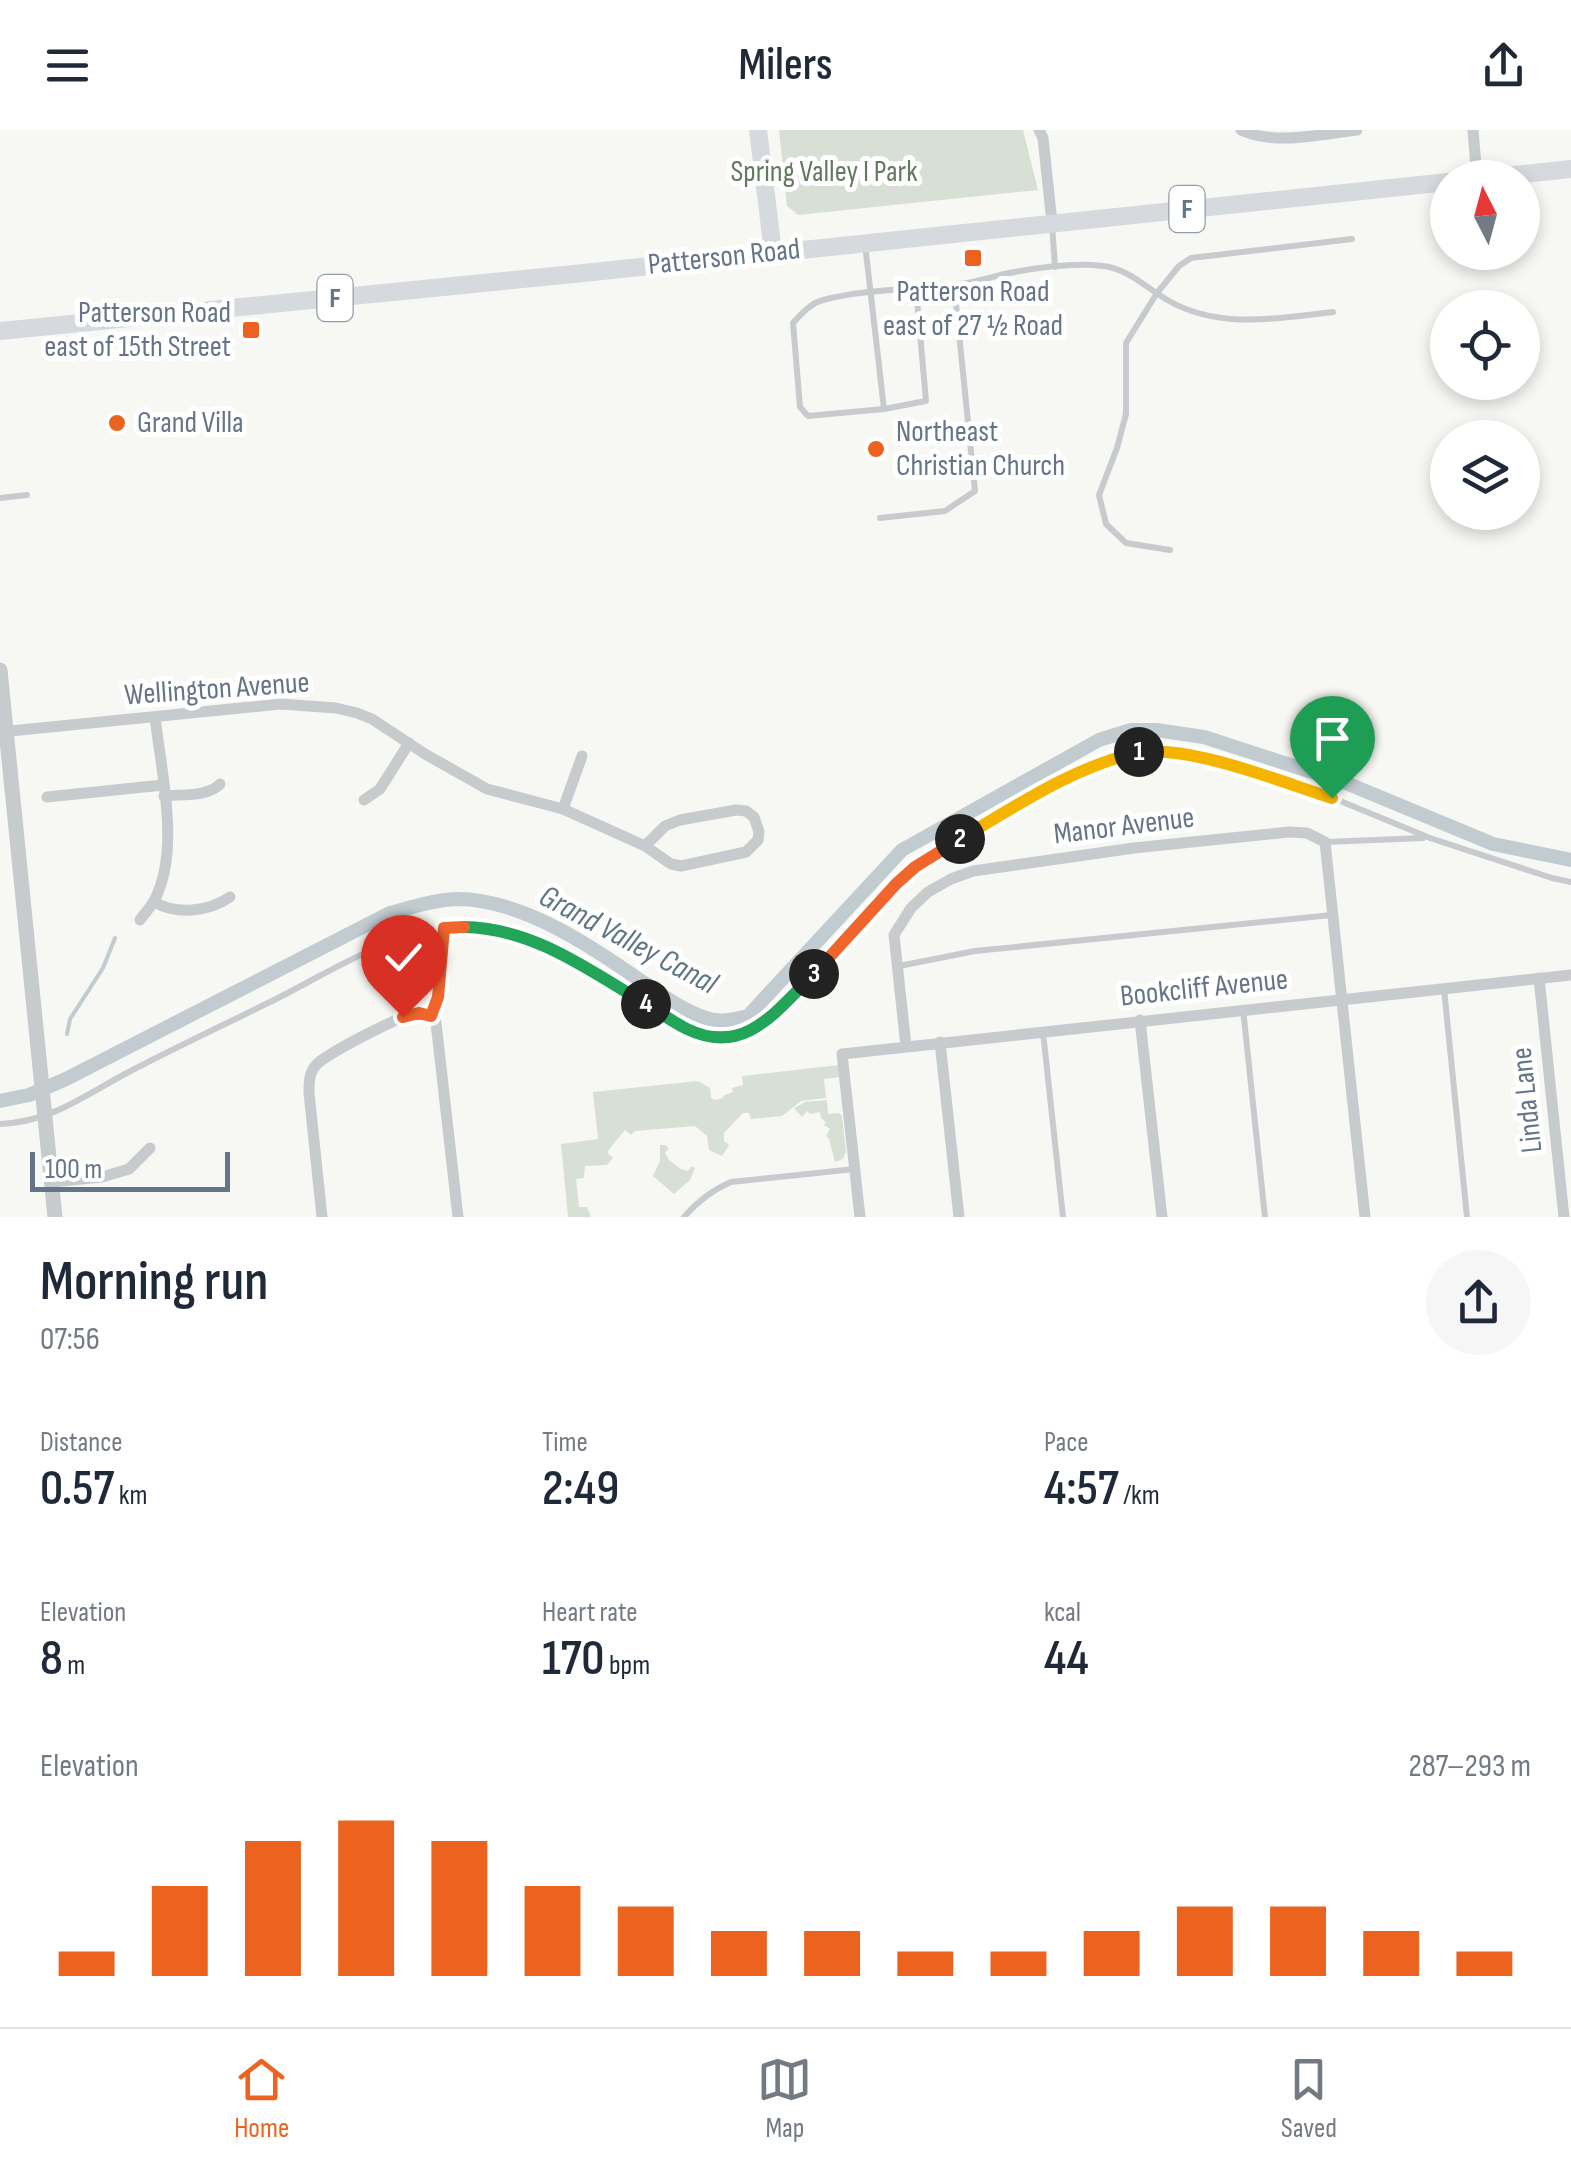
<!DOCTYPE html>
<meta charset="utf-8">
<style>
body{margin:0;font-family:"Sofia Sans Condensed",sans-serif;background:#f6f6f7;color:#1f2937;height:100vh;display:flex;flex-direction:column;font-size:38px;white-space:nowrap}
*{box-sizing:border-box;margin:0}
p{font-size:32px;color:#747a83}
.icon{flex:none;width:55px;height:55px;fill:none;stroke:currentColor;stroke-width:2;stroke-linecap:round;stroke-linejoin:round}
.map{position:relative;height:1087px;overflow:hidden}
.side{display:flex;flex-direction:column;background:#fff;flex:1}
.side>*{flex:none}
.needle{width:65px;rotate:354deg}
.fabs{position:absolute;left:1430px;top:30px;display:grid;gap:20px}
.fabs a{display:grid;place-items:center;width:110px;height:110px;border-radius:50%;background:#fff;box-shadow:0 5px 15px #0003;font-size:50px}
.scale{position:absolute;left:30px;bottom:25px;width:200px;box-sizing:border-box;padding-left:10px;border:5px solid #657587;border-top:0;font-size:28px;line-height:35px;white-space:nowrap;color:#657587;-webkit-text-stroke:8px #fff;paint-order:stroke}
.pin{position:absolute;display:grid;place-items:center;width:85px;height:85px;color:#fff;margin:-102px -42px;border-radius:50% 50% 50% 0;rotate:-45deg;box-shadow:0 0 10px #0007}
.pin .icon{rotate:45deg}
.km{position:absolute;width:50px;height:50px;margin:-25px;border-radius:50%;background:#222;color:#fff;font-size:28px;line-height:50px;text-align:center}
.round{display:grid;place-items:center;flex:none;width:105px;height:105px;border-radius:52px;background:#f6f6f7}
.summary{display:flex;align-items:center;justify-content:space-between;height:170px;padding:0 40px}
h1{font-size:55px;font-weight:600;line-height:75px}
.figures{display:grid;grid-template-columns:repeat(3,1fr);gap:15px;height:170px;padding:10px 40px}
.figures div{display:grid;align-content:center}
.figures b{font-size:50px;font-weight:600}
.figures small{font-size:28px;font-weight:400}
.figures p{font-size:28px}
.chart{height:280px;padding:20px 40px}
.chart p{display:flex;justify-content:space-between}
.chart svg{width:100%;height:180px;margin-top:10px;stroke:#ec621f;stroke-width:6}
header{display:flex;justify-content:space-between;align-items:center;height:130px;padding:0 40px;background:#fff;font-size:45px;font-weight:600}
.tab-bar{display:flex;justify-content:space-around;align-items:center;height:140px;border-top:2px solid #e0e1e3;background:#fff;font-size:28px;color:#747a83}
.tab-bar a{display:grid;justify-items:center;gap:5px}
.tab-bar .active{color:#ec621f}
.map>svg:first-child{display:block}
.green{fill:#d8e0d5}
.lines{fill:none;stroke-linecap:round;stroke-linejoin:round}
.stream{stroke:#c1cbd0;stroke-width:4}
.canal{stroke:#c1cbd0;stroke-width:14}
.service{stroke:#c7cbce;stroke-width:6}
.minor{stroke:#c7cbce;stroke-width:11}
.tertiary{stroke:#c7cbce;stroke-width:15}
.secondary{stroke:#d6dadf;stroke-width:18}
.primary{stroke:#d6dadf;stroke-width:18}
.split-1-casing{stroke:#fff;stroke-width:20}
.split-2-casing{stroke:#fff;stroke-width:20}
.split-3-casing{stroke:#fff;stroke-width:20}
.split-4-casing{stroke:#fff;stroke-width:20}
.split-5-casing{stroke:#fff;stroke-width:20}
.split-6-casing{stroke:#fff;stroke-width:20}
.split-1{stroke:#f5b400;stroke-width:12}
.split-2{stroke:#f5b400;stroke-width:12}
.split-3{stroke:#f0652b;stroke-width:12}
.split-4{stroke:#22a559;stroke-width:12}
.split-5{stroke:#22a559;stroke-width:12}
.split-6{stroke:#f0652b;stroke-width:12}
.poi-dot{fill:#ec621f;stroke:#fff;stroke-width:4}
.labels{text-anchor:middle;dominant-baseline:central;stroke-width:10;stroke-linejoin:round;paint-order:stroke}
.shield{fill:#fff;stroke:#939eab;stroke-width:2.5}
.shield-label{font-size:28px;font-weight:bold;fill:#657587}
.park-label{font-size:30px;fill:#637960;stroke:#fff}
.street-label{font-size:30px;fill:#657587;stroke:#fff}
.poi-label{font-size:30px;fill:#657587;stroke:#fff;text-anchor:start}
.water-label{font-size:32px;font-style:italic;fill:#607783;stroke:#fff}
</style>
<header><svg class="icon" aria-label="menu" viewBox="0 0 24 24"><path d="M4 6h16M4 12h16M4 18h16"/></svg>Milers<svg class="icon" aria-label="share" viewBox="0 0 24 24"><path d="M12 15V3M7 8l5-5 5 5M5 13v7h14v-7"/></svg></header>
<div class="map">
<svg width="1571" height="1087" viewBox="0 0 1571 1087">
<rect width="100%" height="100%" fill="#f7f7f4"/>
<!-- green -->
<g class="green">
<path d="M779,0H1023L1038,60L798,85L787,76Z"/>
<path d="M839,935L840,947L824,949L826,968L801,971L782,986L751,989L749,983H743L724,1003V1011L729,1015L722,1026L709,1020L707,1006L695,996L635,1001L631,1005L625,1000L607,1022L613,1028L607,1035L585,1036L584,1048L576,1049L579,1077H587L591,1087H568L561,1014L598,1009L593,962L698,951L710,958L711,967L714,970L723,968V966L733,962L732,958L743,955L742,946Z"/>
<path d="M827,970L828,984L839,983L842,986L846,1022L843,1029L835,1032L829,1009L826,1006L830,999L824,995L826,992L821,988L820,982L810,984L807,981L802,987L794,978L805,972Z"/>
<path d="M660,1015H665L669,1018L665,1023L669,1030L681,1039L688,1041L692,1036L695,1038L690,1050L674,1064L653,1046L660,1031Z"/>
</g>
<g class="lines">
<!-- stream -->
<path class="stream" d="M67,904L70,889L103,838L115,808"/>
<!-- canal -->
<path class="canal" d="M0,971L29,965L66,949L390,783C412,777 434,770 457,769C518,769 583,811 631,844C652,858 679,879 703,887C718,893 733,890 748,886L902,720L1099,610L1131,600H1156L1204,607L1346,653L1493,714L1571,730"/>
<!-- service -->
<g class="service">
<path d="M1052,94L1055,137"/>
<path d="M865,114L884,279"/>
<path d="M916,158L926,271L884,279L808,286L800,277L793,193C801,184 811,173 823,170C869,158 919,160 967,153C979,151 992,147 1004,144C1034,138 1072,132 1103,136C1129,139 1146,158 1169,171C1221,200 1278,188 1333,182"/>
<path d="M0,368L27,365"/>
<path d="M880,388L945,381L975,361L954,154"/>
<path d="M1170,420L1126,413L1106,394L1099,365L1117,318L1126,284V213L1157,163L1179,136L1191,128L1352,109"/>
<path d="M1326,712L1423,708"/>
<path d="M899,836L975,821L1332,785"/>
<path d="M1444,859L1467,1087"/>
<path d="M1243,879L1265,1087"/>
<path d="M431,885L438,867L444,798"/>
<path d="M1043,902L1063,1087"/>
<path d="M0,994C50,992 82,967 125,944C174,918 224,895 274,870C330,842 391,801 456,797C529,791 596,844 655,880C674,891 694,906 717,908C732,909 747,903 760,896L827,831L896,754L915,737L1074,643L1111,629L1144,621L1174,622L1236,637L1333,668L1430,708L1552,748L1571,752"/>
<path d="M684,1087C698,1071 712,1060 731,1052L855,1039"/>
</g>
<!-- minor -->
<g class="minor">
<path d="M1039,0L1043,8L1052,93"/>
<path d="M1241,0C1275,16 1321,4 1357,0"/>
<path d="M1473,0L1477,48"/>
<path d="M0,602L281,574L336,578L357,583L372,589L425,624L487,659L563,679L645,716L671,734L681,736L746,722L758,710L759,702L754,687L746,681L736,680L680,690L665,696L645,716"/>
<path d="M164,666C182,664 208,667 220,654"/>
<path d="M47,667L163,655"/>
<path d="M364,670L380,659L409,613"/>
<path d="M563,679L582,626"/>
<path d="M154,772C177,785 208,782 230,767"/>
<path d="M140,790C144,784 150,778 154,771C181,721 161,641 155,587"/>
<path d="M1539,848L1564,1087"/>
<path d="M1140,890L1162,1087"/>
<path d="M940,912L959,1087"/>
<path d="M906,916L894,805L911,778L928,762L951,749L973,741L1134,718L1289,702L1307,703L1325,712L1365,1087"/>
<path d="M52,1052L102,1047L129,1039L150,1018"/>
<path d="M322,1087L309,963C309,952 309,942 317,934C330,922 401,885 417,883C426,882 431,885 436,893L458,1087"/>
<path d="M860,1087L842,924L1571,845"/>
</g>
<!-- tertiary -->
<path class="tertiary" d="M0,540L55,1087"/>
<!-- secondary -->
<path class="secondary" d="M758,0L773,122"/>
<!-- primary -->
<g class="primary">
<path d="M1486,48L1571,39"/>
<path d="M0,201L574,144L1448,52"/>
</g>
</g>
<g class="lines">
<!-- split-1 casing -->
<g class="split-1-casing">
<path id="split-1" d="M1139,622C1193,616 1279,651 1332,668"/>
</g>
<!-- split-2 casing -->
<g class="split-2-casing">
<path id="split-2" d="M960,709C1018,675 1073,637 1139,622"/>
</g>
<!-- split-3 casing -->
<g class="split-3-casing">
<path id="split-3" d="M814,844L896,754L915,737L960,709"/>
</g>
<!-- split-4 casing -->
<g class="split-4-casing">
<path id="split-4" d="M646,874C659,882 673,892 687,899C745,927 777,880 814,844"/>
</g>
<!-- split-5 casing -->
<g class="split-5-casing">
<path id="split-5" d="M464,797C533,798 589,840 646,874"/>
</g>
<!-- split-6 casing -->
<g class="split-6-casing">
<path id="split-6" d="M403,887L419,883L431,886L438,867L444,798L464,797"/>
</g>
<!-- split-1 -->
<use href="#split-1" class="split-1"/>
<!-- split-2 -->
<use href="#split-2" class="split-2"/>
<!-- split-3 -->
<use href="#split-3" class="split-3"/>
<!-- split-4 -->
<use href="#split-4" class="split-4"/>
<!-- split-5 -->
<use href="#split-5" class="split-5"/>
<!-- split-6 -->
<use href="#split-6" class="split-6"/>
</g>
<!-- markers -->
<g class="poi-dot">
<rect x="963" y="118" width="20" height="20" rx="5"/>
<rect x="241" y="190" width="20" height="20" rx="5"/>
<circle cx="117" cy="293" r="10"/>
<circle cx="876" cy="319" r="10"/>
</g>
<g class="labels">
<!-- shield labels -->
<g class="shield">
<rect x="1169.5" y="56" width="35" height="46" rx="8"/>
<rect x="317.5" y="145" width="35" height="46" rx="8"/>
</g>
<g class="shield-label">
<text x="1187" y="79">F</text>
<text x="335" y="168">F</text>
</g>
<!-- park labels -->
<g class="park-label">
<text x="824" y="42">Spring Valley I Park</text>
</g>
<!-- street labels -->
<g class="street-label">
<text transform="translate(724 127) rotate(-6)">Patterson Road</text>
<text transform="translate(217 559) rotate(-4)">Wellington Avenue</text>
<text transform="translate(1124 696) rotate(-7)">Manor Avenue</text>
<text transform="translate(1204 858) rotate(-6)">Bookcliff Avenue</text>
<text transform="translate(1527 970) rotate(-96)">Linda Lane</text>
</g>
<!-- poi labels -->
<g class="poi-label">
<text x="973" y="162" text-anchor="middle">Patterson Road<tspan x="973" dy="34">east of 27 ½ Road</tspan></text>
<text x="231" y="183" text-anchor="end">Patterson Road<tspan x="231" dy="34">east of 15th Street</tspan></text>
<text x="137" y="293">Grand Villa</text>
<text x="896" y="302">Northeast<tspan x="896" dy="34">Christian Church</tspan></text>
</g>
<!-- water labels -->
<g class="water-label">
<text transform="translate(628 810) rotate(28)">Grand Valley Canal</text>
</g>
</g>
</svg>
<div class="fabs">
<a><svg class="needle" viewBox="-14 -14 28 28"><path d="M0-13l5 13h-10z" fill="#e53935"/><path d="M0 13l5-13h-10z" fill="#747a83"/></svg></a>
<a><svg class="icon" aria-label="locate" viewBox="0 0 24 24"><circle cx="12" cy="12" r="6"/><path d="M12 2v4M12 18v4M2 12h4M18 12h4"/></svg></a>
<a><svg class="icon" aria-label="layers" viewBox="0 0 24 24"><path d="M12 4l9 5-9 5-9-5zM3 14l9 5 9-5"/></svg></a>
</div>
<div class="scale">100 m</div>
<div class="pin" style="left:1332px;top:668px;background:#1e9e55"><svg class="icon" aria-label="arrive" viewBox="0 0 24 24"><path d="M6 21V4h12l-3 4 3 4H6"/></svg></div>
<div class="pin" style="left:403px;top:887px;background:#d93025"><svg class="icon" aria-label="check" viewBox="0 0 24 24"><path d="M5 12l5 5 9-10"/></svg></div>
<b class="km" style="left:1139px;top:622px">1</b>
<b class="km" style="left:960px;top:709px">2</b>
<b class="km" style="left:814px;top:844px">3</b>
<b class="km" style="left:646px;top:874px">4</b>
</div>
<section class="side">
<div class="summary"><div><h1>Morning run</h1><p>07:56</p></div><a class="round"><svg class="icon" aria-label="share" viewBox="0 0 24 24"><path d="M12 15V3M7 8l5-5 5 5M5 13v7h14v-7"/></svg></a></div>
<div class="figures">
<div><p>Distance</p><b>0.57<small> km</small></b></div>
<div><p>Time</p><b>2:49</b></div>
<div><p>Pace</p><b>4:57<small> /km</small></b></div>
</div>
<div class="figures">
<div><p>Elevation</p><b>8<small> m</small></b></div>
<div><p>Heart rate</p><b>170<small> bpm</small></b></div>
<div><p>kcal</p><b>44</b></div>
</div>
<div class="chart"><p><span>Elevation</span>287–293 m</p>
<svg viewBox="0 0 160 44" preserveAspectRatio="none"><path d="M5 44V38M15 44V22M25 44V11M35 44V6M45 44V11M55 44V22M65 44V27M75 44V33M85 44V33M95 44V38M105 44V38M115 44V33M125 44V27M135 44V27M145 44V33M155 44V38"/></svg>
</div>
</section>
<nav class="tab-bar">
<a class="active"><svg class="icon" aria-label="home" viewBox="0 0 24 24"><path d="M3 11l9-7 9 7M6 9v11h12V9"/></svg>Home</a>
<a><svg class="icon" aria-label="map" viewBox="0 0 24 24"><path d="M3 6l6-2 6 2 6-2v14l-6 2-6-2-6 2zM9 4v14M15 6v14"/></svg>Map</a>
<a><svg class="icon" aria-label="saved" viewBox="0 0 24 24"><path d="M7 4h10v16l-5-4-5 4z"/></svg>Saved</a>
</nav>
